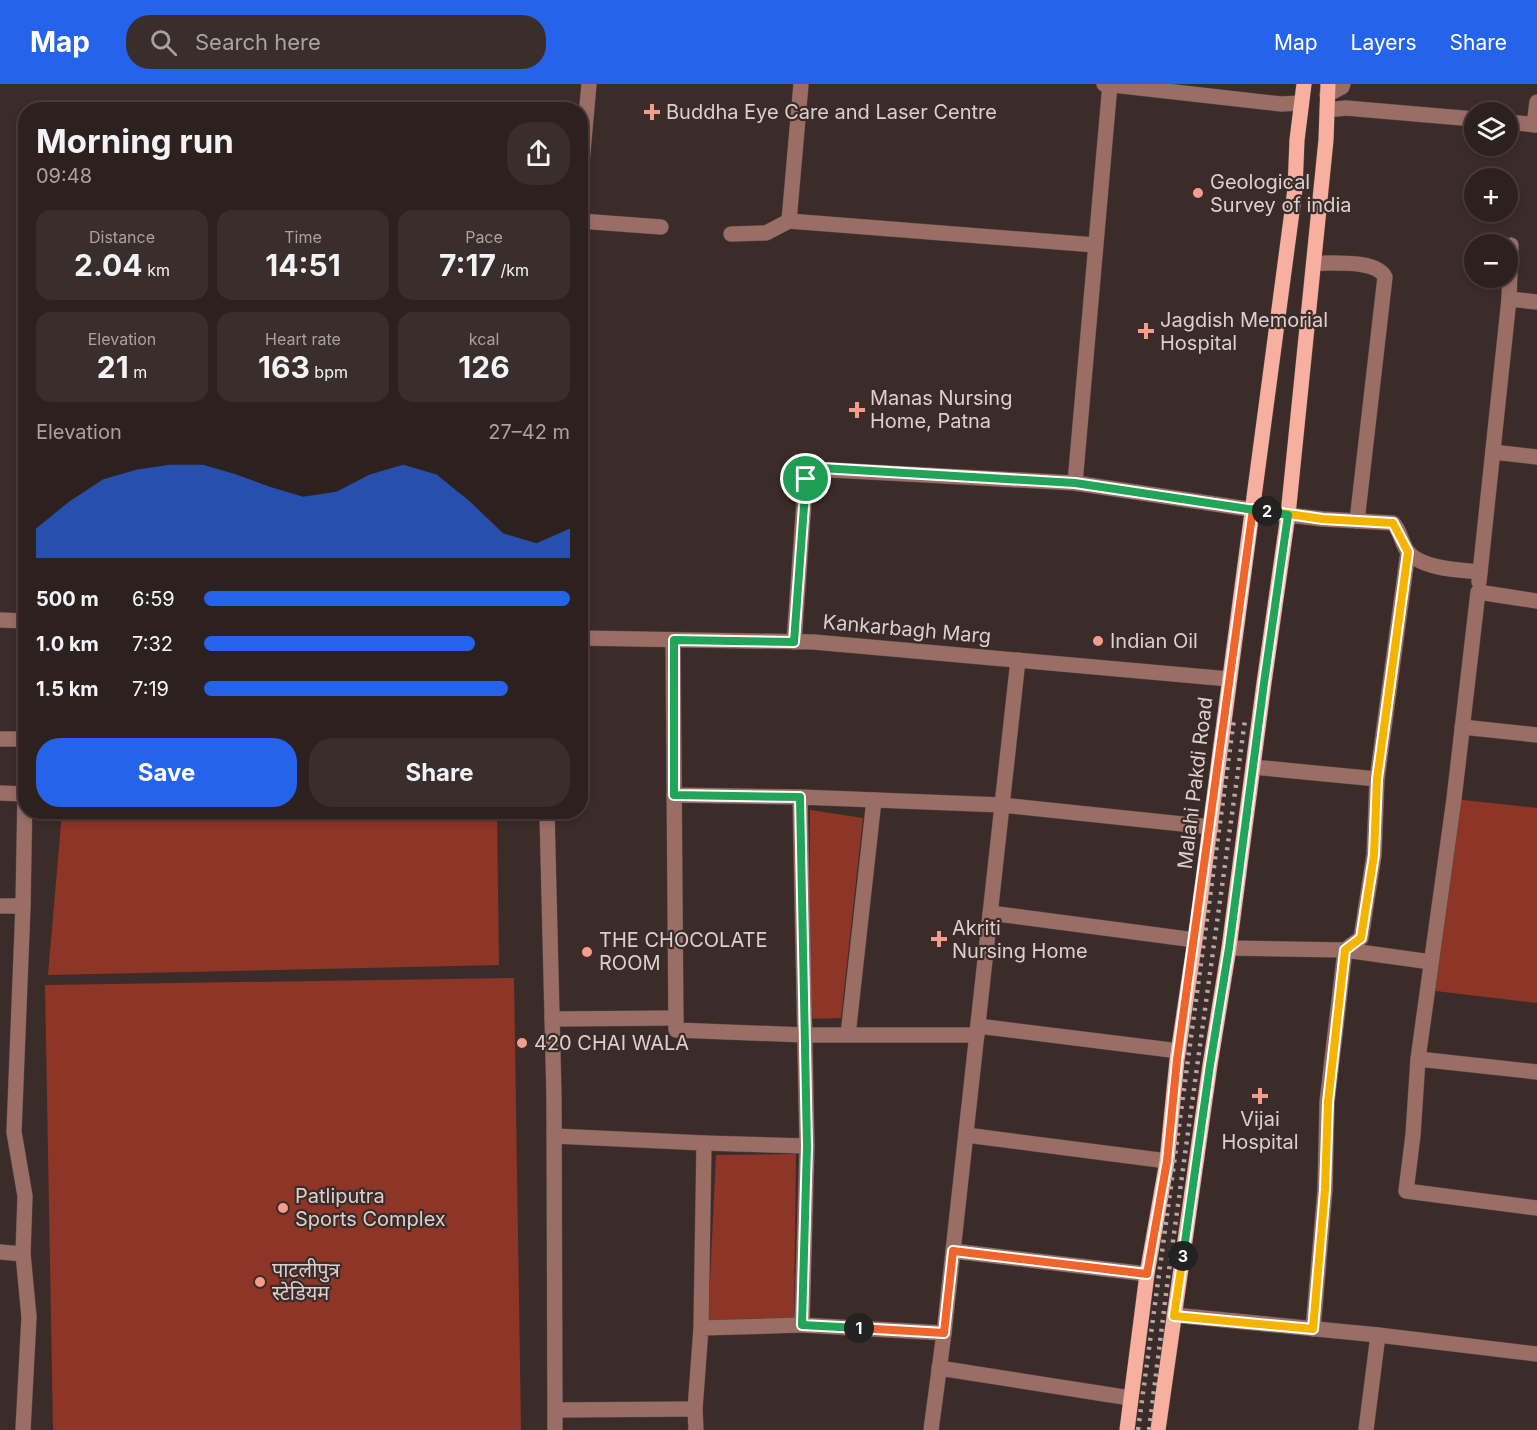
<!DOCTYPE html>
<meta charset="utf-8">
<style>
body{margin:0;font-family:Inter,"Noto Sans Devanagari",sans-serif;background:#392e2c;color:#f1f3f6;height:100vh;display:flex;flex-direction:column;font-size:22px;white-space:nowrap}
*{box-sizing:border-box;margin:0}
p{font-size:20px;color:#a7a3a4}
.icon{flex:none;width:33px;height:33px;fill:none;stroke:currentColor;stroke-width:2;stroke-linecap:round;stroke-linejoin:round}
.map{position:relative;flex:1;overflow:hidden}
.details{position:absolute;left:18px;top:18px;width:570px;height:717px;display:flex;flex-direction:column;background:#2d211f;border-radius:24px;box-shadow:0 3px 9px #0003,0 0 0 2px #483e3d}
.details>*{flex:none}
.tools{position:absolute;left:1464px;top:18px;display:grid;gap:12px}
.tools a{display:grid;place-items:center;width:54px;height:54px;border-radius:50%;background:#2d211f;box-shadow:0 3px 9px #0003,0 0 0 2px #483e3d;font-size:30px}
.pin{position:absolute;display:grid;place-items:center;width:51px;height:51px;color:#fff;margin:-26px;border:3px solid #fff;border-radius:50%;box-shadow:0 2px 6px #0007}
.km{position:absolute;width:30px;height:30px;margin:-15px;border-radius:50%;background:#222;color:#fff;font-size:16px;line-height:30px;text-align:center}
.round{display:grid;place-items:center;flex:none;width:63px;height:63px;border-radius:24px;background:#392e2c}
.head{display:flex;align-items:center;justify-content:space-between;height:102px;padding:0 18px}
h1{font-size:33px;font-weight:700;line-height:45px}
.metrics{display:grid;grid-template-columns:repeat(3,1fr);gap:9px;height:102px;padding:6px 18px}
.metrics div{display:grid;align-content:center;border-radius:15px;background:#392e2c;text-align:center}
.metrics b{font-size:30px;font-weight:700}
.metrics small{font-size:16px;font-weight:400}
.metrics p{font-size:16px}
.chart{height:168px;padding:12px 18px}
.chart p{display:flex;justify-content:space-between}
.chart svg{width:100%;height:108px;margin-top:6px;fill:#2563eb;opacity:.7}
.button{display:flex;gap:12px;margin-top:auto;padding:12px 18px}
.button a{flex:1;height:69px;border-radius:24px;background:#2563eb;color:#fff;font-size:24px;font-weight:700;line-height:69px;text-align:center}
.button a+a{background:#392e2c;color:#f1f3f6}
ul{padding:0 18px;list-style:none;font-size:20px}
li{display:grid;grid-template-columns:96px 72px 1fr;align-items:center;height:45px}
li i{height:15px;border-radius:8px;background:#2563eb}
header{display:flex;align-items:center;gap:36px;box-sizing:border-box;height:84px;padding:0 30px;background:#2563eb;color:#fff}
header strong{font-size:28px}
nav{display:flex;gap:33px;margin-inline-start:auto;font-size:21px}
.search{width:420px;height:54px;background:#392e2c;display:flex;align-items:center;gap:15px;box-sizing:border-box;padding:0 21px;border-radius:24px;color:#a7a3a4;font-size:22px}
.map>svg:first-child{display:block}
.green{fill:#8d3526}
.lines{fill:none;stroke-linecap:round;stroke-linejoin:round}
.minor-casing{stroke:#584a47;stroke-width:16}
.major-casing{stroke:#584a47;stroke-width:16}
.minor{stroke:#9a6e65;stroke-width:15}
.major{stroke:#f7afa0;stroke-width:15}
.rail{stroke:#b3a8a5;stroke-width:4.5;stroke-dasharray:3 6;stroke-linecap:butt}
.split-1-casing{stroke:#fff;stroke-width:12}
.split-2-casing{stroke:#fff;stroke-width:12}
.split-3-casing{stroke:#fff;stroke-width:12}
.split-4-casing{stroke:#fff;stroke-width:12}
.split-1{stroke:#22a559;stroke-width:8}
.split-2{stroke:#f0652b;stroke-width:8}
.split-3{stroke:#f5b400;stroke-width:8}
.split-4{stroke:#22a559;stroke-width:8}
.poi-dot{fill:#f49d8c;stroke:#3c2c29;stroke-width:2}
.labels{text-anchor:middle;dominant-baseline:central;stroke-width:4.5;stroke-linejoin:round;paint-order:stroke}
.poi-label{font-size:20px;fill:#dad0cd;stroke:#3c2c29;text-anchor:start}
.street-label{font-size:20px;fill:#dad0cd;stroke:#3c2c29}
</style>
<header>
<strong>Map</strong>
<div class="search"><svg class="icon" aria-label="search" viewBox="0 0 24 24"><circle cx="10" cy="10" r="6"/><path d="M15 15l6 6"/></svg>Search here</div>
<nav><a>Map</a><a>Layers</a><a>Share</a></nav>
</header>
<div class="map">
<svg width="1537" height="1346" viewBox="0 0 1537 1346">
<rect width="100%" height="100%" fill="#3c2c29"/>
<!-- green -->
<g class="green">
<path d="M1454,715L1537,724V919L1427,906Z"/>
<path d="M810,726L863,734L841,934L809,935Z"/>
<path d="M62,728H497L499,881L48,891Z"/>
<path d="M514,894L521,1346H53L45,901Z"/>
<path d="M796,1070L794,1236L708,1238L716,1071Z"/>
</g>
<g class="lines">
<!-- minor casing -->
<g class="minor-casing">
<g id="minor">
<path d="M1104,0L1281,20L1301,19"/>
<path d="M1327,11L1342,3L1343,0"/>
<path d="M1327,26L1346,24L1474,35"/>
<path d="M1508,38L1537,41"/>
<path d="M1534,41L1537,18"/>
<path d="M580,101L589,0"/>
<path d="M580,137L661,143"/>
<path d="M789,137L801,0"/>
<path d="M731,150L766,149L789,137L1095,161"/>
<path d="M1511,161L1509,215L1537,218"/>
<path d="M1314,179C1333,180 1376,175 1385,193L1357,437"/>
<path d="M1493,368L1537,373"/>
<path d="M1075,399L1110,0"/>
<path d="M1479,498L1509,215"/>
<path d="M1537,517L1478,508L1454,715L1418,975L1413,1051L1406,1107L1537,1124"/>
<path d="M0,536L26,537"/>
<path d="M580,554L814,558L1229,595"/>
<path d="M673,556L676,946L805,951H977"/>
<path d="M794,558L805,404L809,389L814,385L1075,399L1288,431L1323,435L1393,439C1401,447 1401,459 1408,468C1422,485 1460,486 1480,488"/>
<path d="M1462,643L1537,651"/>
<path d="M0,655H25"/>
<path d="M1253,683L1377,695"/>
<path d="M0,709L25,710"/>
<path d="M674,711L800,713"/>
<path d="M547,728L554,1013L555,1346"/>
<path d="M0,822H23"/>
<path d="M990,829L1195,856"/>
<path d="M1229,864L1345,866L1431,878"/>
<path d="M552,935L676,934"/>
<path d="M978,942L1179,967"/>
<path d="M848,951L874,716"/>
<path d="M1418,975L1537,988"/>
<path d="M966,1051L1167,1077"/>
<path d="M554,1052L704,1059"/>
<path d="M807,1062L800,713L1002,721L1211,743"/>
<path d="M953,1167L1147,1190"/>
<path d="M0,1168L23,1170"/>
<path d="M1174,1231L1378,1251L1537,1270"/>
<path d="M802,1241L944,1249"/>
<path d="M1313,1245L1325,1106L1327,1018L1345,866L1361,854L1374,771L1377,695L1408,468"/>
<path d="M939,1284L1130,1314"/>
<path d="M555,1326L695,1325"/>
<path d="M23,1346L29,1233L23,1170L25,1112L14,1048L23,822L26,653"/>
<path d="M696,1346L695,1325L701,1244L704,1059L807,1062L802,1241L701,1244"/>
<path d="M931,1346L944,1249L1018,576"/>
<path d="M1366,1346L1378,1251"/>
</g>
</g>
<!-- major casing -->
<g class="major-casing">
<g id="major">
<path d="M1127,1346L1147,1190L1167,1077L1177,976L1195,856L1295,105L1297,56L1304,0"/>
<path d="M1158,1346L1210,981L1229,864L1264,599L1288,431L1326,56L1328,0"/>
</g>
</g>
<!-- minor -->
<use href="#minor" class="minor"/>
<!-- major -->
<use href="#major" class="major"/>
<!-- rail -->
<g class="rail">
<path d="M1138,1346L1234,635"/>
<path d="M1149,1346L1169,1186L1245,636"/>
</g>
</g>
<g class="lines">
<!-- split-1 casing -->
<g class="split-1-casing">
<path id="split-1" d="M806,395L794,558L674,556V711L800,713L807,1062L802,1241L859,1244"/>
</g>
<!-- split-2 casing -->
<g class="split-2-casing">
<path id="split-2" d="M859,1244L944,1249L953,1167L1147,1190L1167,1077L1177,976L1253,425L1267,427"/>
</g>
<!-- split-3 casing -->
<g class="split-3-casing">
<path id="split-3" d="M1183,1172L1174,1232L1313,1245L1325,1106L1328,1018L1345,866L1361,854L1374,771L1377,695L1408,468L1393,439L1323,435L1267,427"/>
</g>
<!-- split-4 casing -->
<g class="split-4-casing">
<path id="split-4" d="M806,395L814,385L821,384L1075,399L1288,431L1264,599L1229,864L1210,981L1183,1172"/>
</g>
<!-- split-1 -->
<use href="#split-1" class="split-1"/>
<!-- split-2 -->
<use href="#split-2" class="split-2"/>
<!-- split-3 -->
<use href="#split-3" class="split-3"/>
<!-- split-4 -->
<use href="#split-4" class="split-4"/>
</g>
<!-- markers -->
<g class="poi-dot">
<path d="M649 19h6v6h6v6h-6v6h-6v-6h-6v-6h6z"/>
<circle cx="1198" cy="109" r="6"/>
<path d="M1143 238h6v6h6v6h-6v6h-6v-6h-6v-6h6z"/>
<path d="M854 317h6v6h6v6h-6v6h-6v-6h-6v-6h6z"/>
<circle cx="1098" cy="557" r="6"/>
<path d="M936 846h6v6h6v6h-6v6h-6v-6h-6v-6h6z"/>
<circle cx="587" cy="868" r="6"/>
<circle cx="522" cy="959" r="6"/>
<path d="M1257 1003h6v6h6v6h-6v6h-6v-6h-6v-6h6z"/>
<circle cx="283" cy="1124" r="6"/>
<circle cx="260" cy="1198" r="6"/>
</g>
<g class="labels">
<!-- poi labels -->
<g class="poi-label">
<text x="666" y="28">Buddha Eye Care and Laser Centre</text>
<text x="1210" y="98">Geological<tspan x="1210" dy="23">Survey of india</tspan></text>
<text x="1160" y="236">Jagdish Memorial<tspan x="1160" dy="23">Hospital</tspan></text>
<text x="870" y="314">Manas Nursing<tspan x="870" dy="23">Home, Patna</tspan></text>
<text x="1110" y="557">Indian Oil</text>
<text x="952" y="844">Akriti<tspan x="952" dy="23">Nursing Home</tspan></text>
<text x="599" y="856">THE CHOCOLATE<tspan x="599" dy="23">ROOM</tspan></text>
<text x="534" y="959">420 CHAI WALA</text>
<text x="1260" y="1035" text-anchor="middle">Vijai<tspan x="1260" dy="23">Hospital</tspan></text>
<text x="295" y="1112">Patliputra<tspan x="295" dy="23">Sports Complex</tspan></text>
<text x="272" y="1186">पाटलीपुत्र<tspan x="272" dy="23">स्टेडियम</tspan></text>
</g>
<!-- street labels -->
<g class="street-label">
<text transform="translate(907 545) rotate(5)">Kankarbagh Marg</text>
<text transform="translate(1195 699) rotate(-83)">Malahi Pakdi Road</text>
</g>
</g>
</svg>
<div class="tools">
<a><svg class="icon" aria-label="layers" viewBox="0 0 24 24"><path d="M12 4l9 5-9 5-9-5zM3 14l9 5 9-5"/></svg></a>
<a>+</a>
<a>−</a>
</div>
<div class="pin" style="left:806px;top:395px;background:#1e9e55"><svg class="icon" aria-label="arrive" viewBox="0 0 24 24"><path d="M6 21V4h12l-3 4 3 4H6"/></svg></div>
<b class="km" style="left:859px;top:1244px">1</b>
<b class="km" style="left:1267px;top:427px">2</b>
<b class="km" style="left:1183px;top:1172px">3</b>
<section class="details">
<div class="head"><div><h1>Morning run</h1><p>09:48</p></div><a class="round"><svg class="icon" aria-label="share" viewBox="0 0 24 24"><path d="M12 15V3M7 8l5-5 5 5M5 13v7h14v-7"/></svg></a></div>
<div class="metrics">
<div><p>Distance</p><b>2.04<small> km</small></b></div>
<div><p>Time</p><b>14:51</b></div>
<div><p>Pace</p><b>7:17<small> /km</small></b></div>
</div>
<div class="metrics">
<div><p>Elevation</p><b>21<small> m</small></b></div>
<div><p>Heart rate</p><b>163<small> bpm</small></b></div>
<div><p>kcal</p><b>126</b></div>
</div>
<div class="chart"><p><span>Elevation</span>27–42 m</p>
<svg viewBox="0 0 160 44" preserveAspectRatio="none"><path d="M0 44V32L10 21L20 12L30 8L40 6L50 6L60 10L70 15L80 19L90 17L100 10L110 6L120 10L130 21L140 34L150 38L160 32V44z"/></svg>
</div>
<ul>
<li><b>500 m</b>6:59<i style="width:100%"></i></li>
<li><b>1.0 km</b>7:32<i style="width:74%"></i></li>
<li><b>1.5 km</b>7:19<i style="width:83%"></i></li>
</ul>
<div class="button"><a>Save</a><a>Share</a></div>
</section>
</div>
